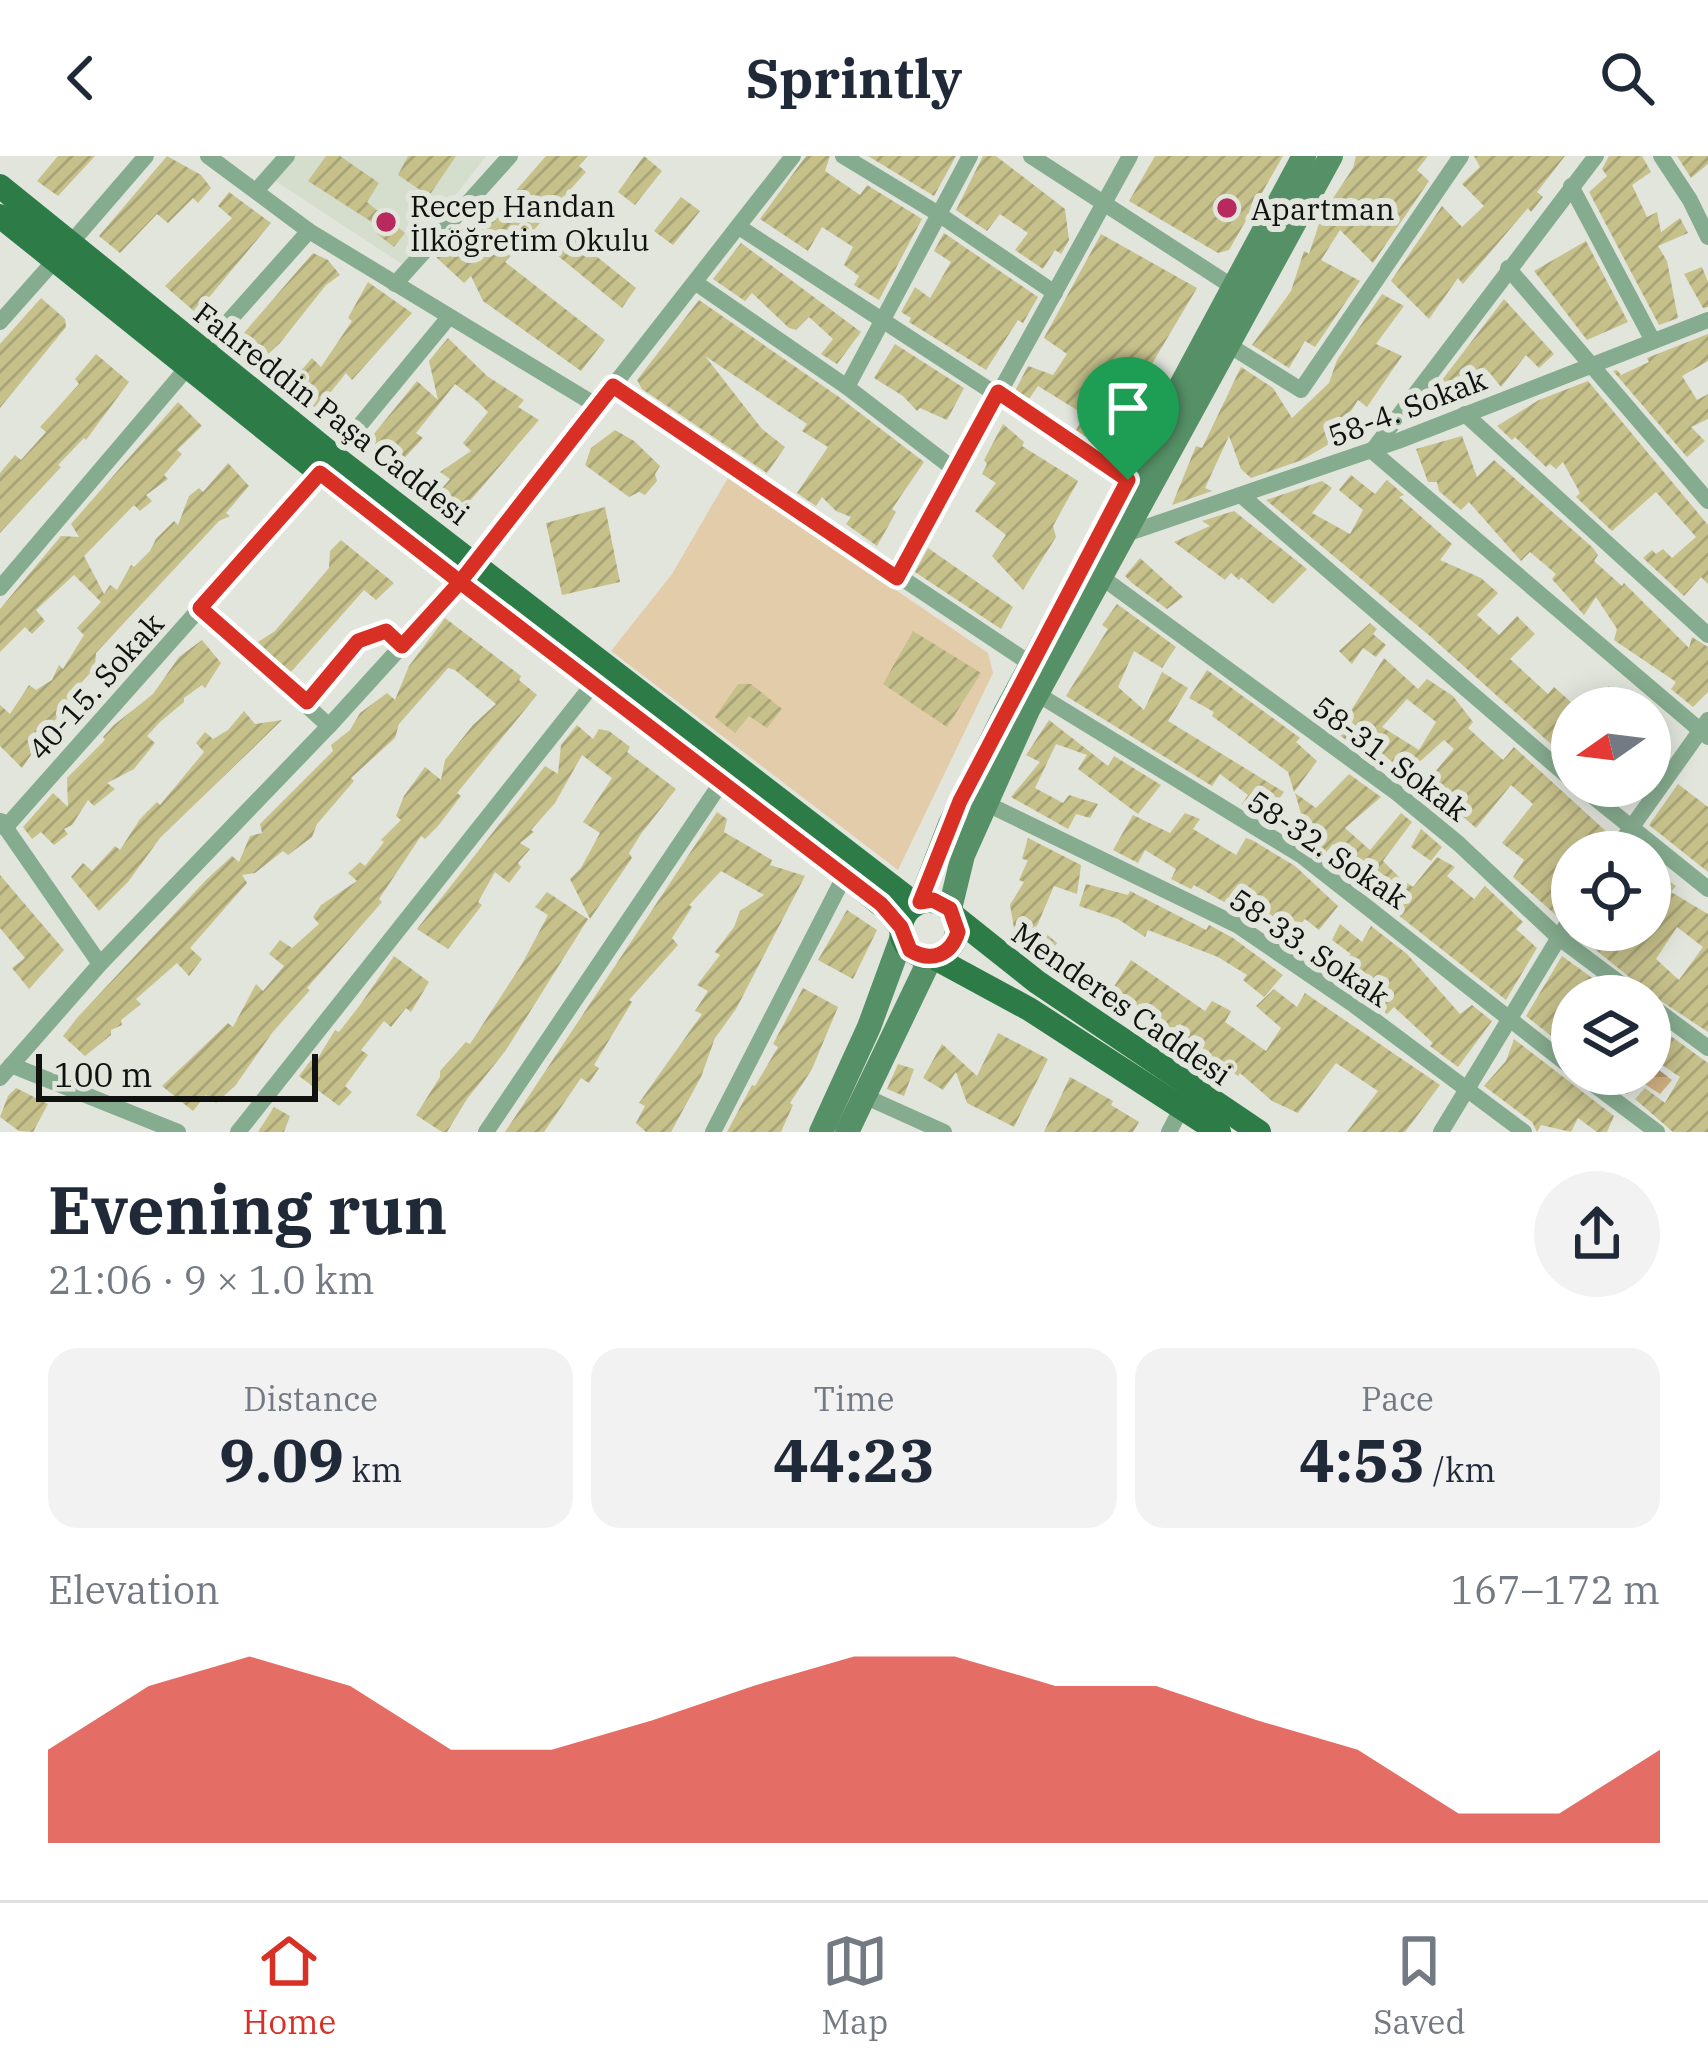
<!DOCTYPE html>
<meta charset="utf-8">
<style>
body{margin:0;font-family:"IBM Plex Serif",serif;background:#f2f2f3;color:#1f2937;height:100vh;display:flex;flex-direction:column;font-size:45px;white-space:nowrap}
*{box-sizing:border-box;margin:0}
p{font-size:39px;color:#747a83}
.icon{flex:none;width:66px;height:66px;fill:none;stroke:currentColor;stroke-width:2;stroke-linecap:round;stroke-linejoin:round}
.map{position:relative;height:976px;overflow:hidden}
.drawer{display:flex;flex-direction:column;background:#fff;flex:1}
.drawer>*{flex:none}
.needle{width:78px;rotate:256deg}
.buttons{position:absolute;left:1551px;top:531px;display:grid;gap:24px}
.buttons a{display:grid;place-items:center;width:120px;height:120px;border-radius:50%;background:#fff;box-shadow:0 6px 30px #0003;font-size:60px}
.scale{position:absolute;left:36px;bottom:30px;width:282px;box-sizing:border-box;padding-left:12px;border:6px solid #10110e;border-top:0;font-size:33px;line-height:42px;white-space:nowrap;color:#10110e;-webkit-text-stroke:9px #e1e5dc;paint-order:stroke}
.pin{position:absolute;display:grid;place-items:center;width:102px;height:102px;color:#fff;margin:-123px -51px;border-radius:50% 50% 50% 0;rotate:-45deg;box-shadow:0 0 12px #0007}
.pin .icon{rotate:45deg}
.round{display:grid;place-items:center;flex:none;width:126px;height:126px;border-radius:63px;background:#f2f2f3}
.headline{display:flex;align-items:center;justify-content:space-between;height:204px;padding:0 48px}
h1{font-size:66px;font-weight:800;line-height:90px}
.figures{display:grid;grid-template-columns:repeat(3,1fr);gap:18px;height:204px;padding:12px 48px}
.figures div{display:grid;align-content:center;border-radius:30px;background:#f2f2f3;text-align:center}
.figures b{font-size:60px;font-weight:800}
.figures small{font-size:33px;font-weight:400}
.figures p{font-size:33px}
.chart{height:336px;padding:24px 48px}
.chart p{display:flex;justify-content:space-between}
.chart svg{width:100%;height:216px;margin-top:12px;fill:#d93025;opacity:.7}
header{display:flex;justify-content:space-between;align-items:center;height:156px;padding:0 48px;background:#fff;font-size:54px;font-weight:800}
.menu{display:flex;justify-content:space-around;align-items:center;height:168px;border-top:3px solid #e0e1e3;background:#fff;font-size:33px;color:#747a83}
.menu a{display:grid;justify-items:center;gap:6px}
.menu .on{color:#d93025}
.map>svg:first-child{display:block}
.built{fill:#d5ddcc}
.forest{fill:url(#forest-firs)}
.park{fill:#e3cca9}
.building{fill:url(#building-hatch);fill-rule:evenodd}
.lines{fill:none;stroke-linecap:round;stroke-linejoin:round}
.street{stroke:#86ac8f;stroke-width:16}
.secondary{stroke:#569066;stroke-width:24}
.primary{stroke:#2d7c48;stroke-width:24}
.route-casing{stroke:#fff;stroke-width:24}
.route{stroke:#d93025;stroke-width:15}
.poi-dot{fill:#b82a5d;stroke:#e1e5dc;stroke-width:4.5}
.labels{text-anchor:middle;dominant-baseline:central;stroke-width:12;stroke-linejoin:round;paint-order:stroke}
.poi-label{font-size:30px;fill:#10110e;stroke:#e1e5dc;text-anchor:start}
.street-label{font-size:30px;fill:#10110e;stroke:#e1e5dc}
</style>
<header><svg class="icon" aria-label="back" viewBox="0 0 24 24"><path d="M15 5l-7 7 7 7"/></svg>Sprintly<svg class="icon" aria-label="search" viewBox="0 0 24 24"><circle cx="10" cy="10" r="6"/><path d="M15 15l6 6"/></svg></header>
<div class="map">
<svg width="1708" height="976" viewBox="0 0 1708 976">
<defs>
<pattern id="forest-firs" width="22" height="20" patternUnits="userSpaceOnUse" patternTransform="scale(3)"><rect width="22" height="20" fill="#cfb081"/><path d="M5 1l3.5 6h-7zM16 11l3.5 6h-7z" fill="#b1966e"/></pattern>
<pattern id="building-hatch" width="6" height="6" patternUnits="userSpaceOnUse" patternTransform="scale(3)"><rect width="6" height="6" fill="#c6c08b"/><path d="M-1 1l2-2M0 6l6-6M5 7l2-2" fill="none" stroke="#a9a477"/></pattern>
</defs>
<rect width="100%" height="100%" fill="#e1e5dc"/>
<!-- built -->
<path class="built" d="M295,0H486L402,108L274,24Z"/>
<!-- forest -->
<path class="forest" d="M1650,907L1672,924L1660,938L1643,927L1627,938L1598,918H1650Z"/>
<!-- park -->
<path class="park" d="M729,320L988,497L993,517L898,714L611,495L672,418Z"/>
<!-- building -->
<g class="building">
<path d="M58,0H95L58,40L37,25Z"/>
<path d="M167,0L201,19L211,32L198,47L193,42L168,67L157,58L120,97L99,80Z"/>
<path d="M326,0H340L379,27L367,46L405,77L394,91L377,78L381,72L308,25Z"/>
<path d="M408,0H456L429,40L398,19Z"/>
<path d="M546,0H588L579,10L586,16L505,106L605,184L581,215L483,145L471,120L464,127L436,101L465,69L476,80Z"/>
<path d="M644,0L662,15L635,49L618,36Z"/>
<path d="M806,0H830L825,15L860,39L867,29L922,63L879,144L854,129L859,120L844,109L853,91L822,71L808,95L760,63Z"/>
<path d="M868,0H956L934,40Z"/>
<path d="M983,0H996L1065,53L1069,84L1061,98L1055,94L1043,113L1015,94L1028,77L1000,58L987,75L956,54Z"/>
<path d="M1155,0H1283L1229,94L1218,97L1129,45Z"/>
<path d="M1356,0H1428L1417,14L1429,25L1373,107L1340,74L1321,104L1360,125L1315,191L1305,185L1289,212L1252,189L1291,135L1304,95L1309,98L1322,59L1353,12Z"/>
<path d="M1474,0H1565L1537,36L1543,41L1531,56L1528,52L1463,128L1458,122L1429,163L1391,125L1442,50L1462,71L1484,50L1462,28L1480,11Z"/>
<path d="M1609,0H1642L1651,16L1632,29L1647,61L1657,56L1661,76L1680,62L1688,77L1658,90L1667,105L1678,162L1659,169L1589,36L1607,20L1602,13Z"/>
<path d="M1677,0H1708V8L1691,22Z"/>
<path d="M229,36L271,67L196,157L165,130L232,62L218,50Z"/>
<path d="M681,41L700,55L673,89L654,75Z"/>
<path d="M566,76L636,132L622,152L552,95Z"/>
<path d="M944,77L1038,141L1023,167L1018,164L986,214L909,166L911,162L901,156L915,131L930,142L951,106L934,95Z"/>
<path d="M1101,78L1197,132L1102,292L1076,274L1085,259L1038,230L1029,243L1015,235L1028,210L1053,219L1067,198L1044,182Z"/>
<path d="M1586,85L1628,166L1587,184L1534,115Z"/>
<path d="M741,87L861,176L837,208L821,198L833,183L809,161L796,174L789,172L752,137L745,145L713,123Z"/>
<path d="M313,97L328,104L340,119L326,129L280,187L253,212L231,192Z"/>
<path d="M1702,111L1708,126V151L1703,152L1684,118Z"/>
<path d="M368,126L412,157L352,224L346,217L314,257L290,235L302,223L299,217L312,202L321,211L352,165L348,162Z"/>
<path d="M1382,138L1404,150L1376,188L1402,200L1367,251L1358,244L1340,272L1346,278L1302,304L1251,322L1241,313L1229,280L1205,332L1212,335L1172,349L1196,290L1202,292L1241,211L1273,232L1292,262L1329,227L1337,204Z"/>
<path d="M41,142L65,163L66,171L0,252V188Z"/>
<path d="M1504,143L1554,198L1539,212L1526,199L1501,231L1489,216L1478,224L1470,217L1451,237L1455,246L1434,257L1423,249Z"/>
<path d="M699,144L839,241L924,306L892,353L896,356L877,390L846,368L851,361L836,355L822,341L816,350L797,337L828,291L802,275L807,268L705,200L762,273L785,291L767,317L642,233L637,224Z"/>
<path d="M1708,178V205L1682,220L1697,244L1708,238V263L1691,271L1705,285L1687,301L1613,215L1617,214L1621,219L1649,206L1647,202Z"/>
<path d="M448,182L487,220L524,244L518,251L539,264L458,359L436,339L450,323L440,316L471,295L463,287L488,256L477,245L455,228L416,277L423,282L399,308L369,284L417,225L438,244L429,205Z"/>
<path d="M895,188L964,232L947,264L920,252L917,255L903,240L874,222Z"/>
<path d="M96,198L129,226L86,284L84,282L58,309L61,311L0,377V317L15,299L21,304L46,276L40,271L79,228L75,223Z"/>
<path d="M1588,225L1708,369V428L1701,421L1684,440L1643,402L1652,394L1656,398L1663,393L1672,402L1696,381L1656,336L1612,375L1576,341L1580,337L1563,306L1556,313L1550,308L1546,311L1515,281L1512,284L1497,270L1539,244Z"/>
<path d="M178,246L202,270L177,294L182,298L164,319L168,323L146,339L152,345L140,355L134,349L84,400L104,438L110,429L117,434L131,409L134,411L150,395L156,383L174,365L178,369L189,340L199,332L203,336L228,307L249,330L226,357L230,360L219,365L96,497L95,512L81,527L85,530L75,539L71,550L62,554L22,612L0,590V549L10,558L29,529L36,534L52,524L59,509L63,513L84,479L77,472L101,446L74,419L36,454L45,465L32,478L25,471L0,496V453L61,380L79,381L71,368Z"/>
<path d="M1003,268L1024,286L1022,290L1078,325L1053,370L1056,381L1023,434L992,400L1006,379L975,355L996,327L982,318L987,308L984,304Z"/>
<path d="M615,274L634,285L660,310L655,318L657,325L645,339L639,336L629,341L585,309L591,292Z"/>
<path d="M1462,280L1477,321L1494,304L1593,392L1598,399L1594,405L1622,430L1624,427L1689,492L1692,481L1708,491V536L1693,551L1671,533L1676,526L1614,484L1617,473L1596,441L1584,459L1552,423L1556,418L1530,396L1521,405L1469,346L1461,354L1439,335L1437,326H1428L1416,293Z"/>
<path d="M1351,319L1375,338L1387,324L1404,339L1399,341L1452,388L1440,404L1481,422L1498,437L1477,459L1499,479L1517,460L1535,478L1510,503L1548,538L1554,531L1572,547L1570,605L1430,480L1266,344L1322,325L1332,332L1312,357L1350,378L1363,354L1339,334Z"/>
<path d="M605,351L620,426L562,439L546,367Z"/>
<path d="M1234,355L1307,413L1273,448L1241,421L1239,424L1231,417L1225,424L1174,386L1210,370L1202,365Z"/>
<path d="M341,384L394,427L376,444L364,434L290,517L258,486L275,475L329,412L330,395Z"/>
<path d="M928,392L1013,451L1001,473L915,416Z"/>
<path d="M1140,402L1183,441L1167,453L1132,427L1125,420Z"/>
<path d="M1117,448L1176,491L1162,512L1134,495L1118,531L1144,554L1162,516L1188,532L1168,565L1284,636L1265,662L1242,648L1248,639L1220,618L1212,630L1066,540L1108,473L1102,469Z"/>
<path d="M445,462L521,520L519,524L537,539L457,637L461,640L438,670L425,683L421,680L379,743L382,746L307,832L310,834L272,877L235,930L216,947L206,939L193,955L162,930L228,867L233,871L256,828L263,835L284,810L269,798L280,784L292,792L319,768L313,761L321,749L357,725L348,717L360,706L365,710L384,686L381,684L401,664L396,660L404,640L425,611L441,624L445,604L473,569L496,548L455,514L448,512L399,568L395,582L351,622L354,625L317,668L312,681L288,699L283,695L255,717L242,719L247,727L190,792L202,803L189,820L177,807L136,843L141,848L121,864L122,869L111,874V879L85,900L63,880L77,862L206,724L232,700L239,706L250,680L262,677L260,668L333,595L331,589L350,574L360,557L387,537L395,544L409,510Z"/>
<path d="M1370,467L1377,473L1373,478L1386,489L1376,501L1363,492L1352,508L1339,495Z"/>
<path d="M913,475L981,517L947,571L883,528Z"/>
<path d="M202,484L221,507L205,532L202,529L184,542V546L160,566L147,580L155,587L134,613L107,627L115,633L94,650L88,644L72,669L64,673L68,678L54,689L41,676L32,683L23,671L53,637L68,651L67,622L105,584L103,581L114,569L153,538L179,501Z"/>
<path d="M1384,502L1418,533L1427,523L1453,540L1473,566L1468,572L1503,604L1514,591L1610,679L1592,696H1572V747L1557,760L1513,721L1524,704L1502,687L1533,648L1511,629L1476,672L1425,628L1454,593L1444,584L1406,618L1360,578L1350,587L1337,577ZM1407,543L1436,566L1419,594L1382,571Z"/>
<path d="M1207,514L1300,582L1296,586L1317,605L1294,636L1288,616L1212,560L1214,556L1189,542Z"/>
<path d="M738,528H751L782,553L767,572L749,560L735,577L715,561Z"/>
<path d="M1609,530L1634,552H1582Z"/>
<path d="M244,555L255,568L282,564L160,682L128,726L99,755L71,721L83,707L92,715L115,690L120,694L140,663L157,646L160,649L204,596L196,587L205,576L213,583L228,574Z"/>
<path d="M1049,564L1108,610L1114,600L1161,629L1138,658L1078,613L1087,599L1056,588L1035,632L1063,647L1069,639L1098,648L1090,662L1076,658L1068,673L1011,641L1040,606L1026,599Z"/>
<path d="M577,569L593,583L599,573L609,575L630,591L627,596L676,633L641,678L629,697L632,702L590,763L570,723L581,712L600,677L583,666L612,622L582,599L555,647L531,674L534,676L520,687L530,693L518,707L521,711L509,727L495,716L478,746L482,749L448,793L417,773L545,610L558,618L561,589Z"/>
<path d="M1349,618L1381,641L1345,672L1370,694L1401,657L1412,666L1383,705L1400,722L1413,731L1437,701L1455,711L1447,720L1474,743L1485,730L1523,766L1516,773L1537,792L1506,844L1383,747L1393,726L1375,715L1365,728L1348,718L1359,705L1333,688L1323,700L1294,680L1304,668L1295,637L1316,652Z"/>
<path d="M1678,628L1708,651V716L1649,669Z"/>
<path d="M1600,630H1645L1642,635L1635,630L1622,647Z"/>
<path d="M717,656L727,663L724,676L772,704L770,709L805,720L736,853L715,882L701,921L671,976H646L636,967L645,950L639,947L702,858L695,855L708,835L697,829L720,799L715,796L734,771L740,755L764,739L721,715L689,749L692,751L672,782L678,789L629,844L632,846L594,909L599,912L589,927L581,922L544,976H505Z"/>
<path d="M1185,657L1200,663L1193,673L1236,699L1246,682L1252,684L1295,710L1338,750L1319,774L1305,763L1288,782L1194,729L1191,733L1171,723L1176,713L1145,694L1138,707L1113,694L1133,659L1170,677Z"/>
<path d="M1421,673L1442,691L1431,705L1411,691Z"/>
<path d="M1028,682L1081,709L1077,738L1054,730L1033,779L1014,772L1010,749L1024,726L1019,724L1028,704L1022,703Z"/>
<path d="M1650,703L1660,711L1657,717L1676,730L1671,736L1708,758V876L1649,837L1576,778L1578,774H1650V768L1664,751L1650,729ZM1677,771L1703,791L1679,824L1656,803Z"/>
<path d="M0,719L64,794L29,833L12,812L25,802L0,772Z"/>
<path d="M1086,728L1128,739L1130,735L1206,774L1209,769L1233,782L1283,819L1264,841L1243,824L1247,819L1218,801L1148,774L1145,781L1118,763L1079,750Z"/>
<path d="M547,736L588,763L506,894L467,943L447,976H442L416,959L440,921V915L466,886L470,888L522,808L548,759L535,751Z"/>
<path d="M847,754L877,774L853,823L818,804Z"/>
<path d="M1340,768L1362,786L1371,770L1407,798L1460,858L1472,849L1492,865L1458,911L1430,890L1433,887L1394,851L1387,858L1331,818L1351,798L1332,784Z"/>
<path d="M1043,775L1057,787L1048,802L1029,793Z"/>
<path d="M394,800L429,826L411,856L406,852L391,871L384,865L361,894L368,899L345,930L352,936L339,950L299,920L311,904L315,907L335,874L339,876L360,849Z"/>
<path d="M1562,800L1610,835L1605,840H1572V877L1564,890L1526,860Z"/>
<path d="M1131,804L1205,855L1212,845L1231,855L1225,866L1266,895L1281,872L1256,850L1274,833L1297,851L1305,837L1440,929L1405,976H1347L1378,935L1336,907L1298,957L1272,945L1240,917L1238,920L1206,896L1204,899L1170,874L1168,878L1108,840Z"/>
<path d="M803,832L838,851L812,913L790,947L793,949L781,976H727L752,929L755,930L778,891L773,888Z"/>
<path d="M1650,865L1708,907V976H1673L1635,943L1645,932L1665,947L1680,921L1650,901Z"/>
<path d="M998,877L1048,903L1014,971L967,947L956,916L943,934L923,922L942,888L977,920Z"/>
<path d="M1514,883L1614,960L1607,976H1597L1578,962L1571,976L1541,969L1537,976L1532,966L1484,930L1506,905Z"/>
<path d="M898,908L914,913L904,940L887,933Z"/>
<path d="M1070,921L1113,945L1111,949L1139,966L1133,976H1044Z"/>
<path d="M16,932L48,948L33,976L19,975L0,961L8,940Z"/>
<path d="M274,951L290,960L284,976H258Z"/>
</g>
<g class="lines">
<!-- street -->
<g class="street">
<path d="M208,0L309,75L599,251"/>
<path d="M843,0L937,57L1055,137"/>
<path d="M1031,0L1233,131"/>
<path d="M1596,0L1372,295L1708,581"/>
<path d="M1661,0L1690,44L1708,81"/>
<path d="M1571,30L1653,185"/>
<path d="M256,35L287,0"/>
<path d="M739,71L1128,324"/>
<path d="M70,88L146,0"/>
<path d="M1508,112L1708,345"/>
<path d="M696,127L847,231L955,314"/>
<path d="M395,128L510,0"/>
<path d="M0,166L55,104"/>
<path d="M1227,188L1301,234L1461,0"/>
<path d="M202,195L309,75"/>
<path d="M613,230L1031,508"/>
<path d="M847,231L970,0"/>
<path d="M1465,258L1708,479"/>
<path d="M355,275L449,161"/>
<path d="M1242,340L1572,624"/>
<path d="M1123,379L1398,285L1708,164"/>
<path d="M1100,420L1397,637L1459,688L1558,781L1637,840"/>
<path d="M897,422L1130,0"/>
<path d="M0,432L187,212"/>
<path d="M200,452L329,570"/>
<path d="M1039,539L1302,700L1572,912"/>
<path d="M307,546L358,485L386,475L402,490"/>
<path d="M1580,630L1708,733"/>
<path d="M985,647L1237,769L1354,849L1524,976"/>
<path d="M1,665L100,808"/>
<path d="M5,672L320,317"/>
<path d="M1614,696L1708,564"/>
<path d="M1650,849L1708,892"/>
<path d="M11,909L178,976"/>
<path d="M1580,918L1657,976"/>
<path d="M0,922L100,808L329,570L460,426L793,0"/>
<path d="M864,940L944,976"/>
<path d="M238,976L594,527"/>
<path d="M486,976L721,627"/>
<path d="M713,976L845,719"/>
<path d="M1169,976L1181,953"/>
<path d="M1441,976L1572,760"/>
</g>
<!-- secondary -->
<g class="secondary">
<path d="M920,746L950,668L1005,557L1304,0"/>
<path d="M950,753L963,699L1028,554L1331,0"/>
<path d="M821,976L869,871L902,781"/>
<path d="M847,976L931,801"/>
</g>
<!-- primary -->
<g class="primary">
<path d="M0,30L335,301L915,748"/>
<path d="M0,60L320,317L845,719L885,752L901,771"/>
<circle cx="929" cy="773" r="28"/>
<path d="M955,761L1037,826L1259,976"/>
<path d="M933,801L1029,853L1219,976"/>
</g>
</g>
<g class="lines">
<!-- route casing -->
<g class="route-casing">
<path id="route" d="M1128,324L998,236L897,422L613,230L460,426L320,317L200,452L307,546L358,485L386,475L402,490L460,426L881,748L901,771L910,794C931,807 951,799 958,776L950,753L933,744L920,746L960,645L1128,324"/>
</g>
<!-- route -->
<use href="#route" class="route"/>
</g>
<!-- markers -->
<g class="poi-dot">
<circle cx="1227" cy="52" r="12"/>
<circle cx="386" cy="66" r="12"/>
</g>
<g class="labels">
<!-- poi labels -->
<g class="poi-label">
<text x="410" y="49">Recep Handan<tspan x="410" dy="34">İlköğretim Okulu</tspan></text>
<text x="1251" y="52">Apartman</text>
</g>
<!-- street labels -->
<g class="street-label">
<text transform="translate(1407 251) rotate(-21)">58-4. Sokak</text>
<text transform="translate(332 257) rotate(38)">Fahreddin Paşa Caddesi</text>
<text transform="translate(95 530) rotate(-48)">40-15. Sokak</text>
<text transform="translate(1391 602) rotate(37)">58-31. Sokak</text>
<text transform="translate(1328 693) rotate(34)">58-32. Sokak</text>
<text transform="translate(1310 791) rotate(34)">58-33. Sokak</text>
<text transform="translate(1122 847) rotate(35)">Menderes Caddesi</text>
</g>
</g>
</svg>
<div class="buttons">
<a><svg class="needle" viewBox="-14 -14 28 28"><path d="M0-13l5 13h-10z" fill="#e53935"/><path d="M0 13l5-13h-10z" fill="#747a83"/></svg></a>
<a><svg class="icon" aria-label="locate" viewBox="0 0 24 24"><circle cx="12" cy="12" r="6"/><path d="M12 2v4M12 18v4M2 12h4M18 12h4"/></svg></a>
<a><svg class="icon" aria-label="layers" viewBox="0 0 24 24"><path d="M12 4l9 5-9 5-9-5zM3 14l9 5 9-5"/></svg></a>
</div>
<div class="scale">100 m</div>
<div class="pin" style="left:1128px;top:324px;background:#1e9e55"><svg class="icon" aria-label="arrive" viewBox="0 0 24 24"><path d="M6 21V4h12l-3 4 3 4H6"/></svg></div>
</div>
<section class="drawer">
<div class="headline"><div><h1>Evening run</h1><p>21:06 · 9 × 1.0 km</p></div><a class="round"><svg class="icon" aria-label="share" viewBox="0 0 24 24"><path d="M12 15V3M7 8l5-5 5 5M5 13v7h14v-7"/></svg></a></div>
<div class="figures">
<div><p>Distance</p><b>9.09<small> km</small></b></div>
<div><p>Time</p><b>44:23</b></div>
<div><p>Pace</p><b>4:53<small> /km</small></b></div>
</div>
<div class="chart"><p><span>Elevation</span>167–172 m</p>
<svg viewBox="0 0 160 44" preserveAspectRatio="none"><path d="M0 44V25L10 12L20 6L30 12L40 25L50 25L60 19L70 12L80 6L90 6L100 12L110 12L120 19L130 25L140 38L150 38L160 25V44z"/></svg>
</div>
</section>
<nav class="menu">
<a class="on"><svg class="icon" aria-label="home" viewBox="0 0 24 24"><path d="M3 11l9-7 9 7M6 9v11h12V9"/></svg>Home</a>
<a><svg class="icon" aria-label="map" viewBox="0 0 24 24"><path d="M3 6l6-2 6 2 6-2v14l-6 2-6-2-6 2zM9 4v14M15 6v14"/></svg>Map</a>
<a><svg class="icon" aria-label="saved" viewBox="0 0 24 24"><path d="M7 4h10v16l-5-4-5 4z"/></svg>Saved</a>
</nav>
